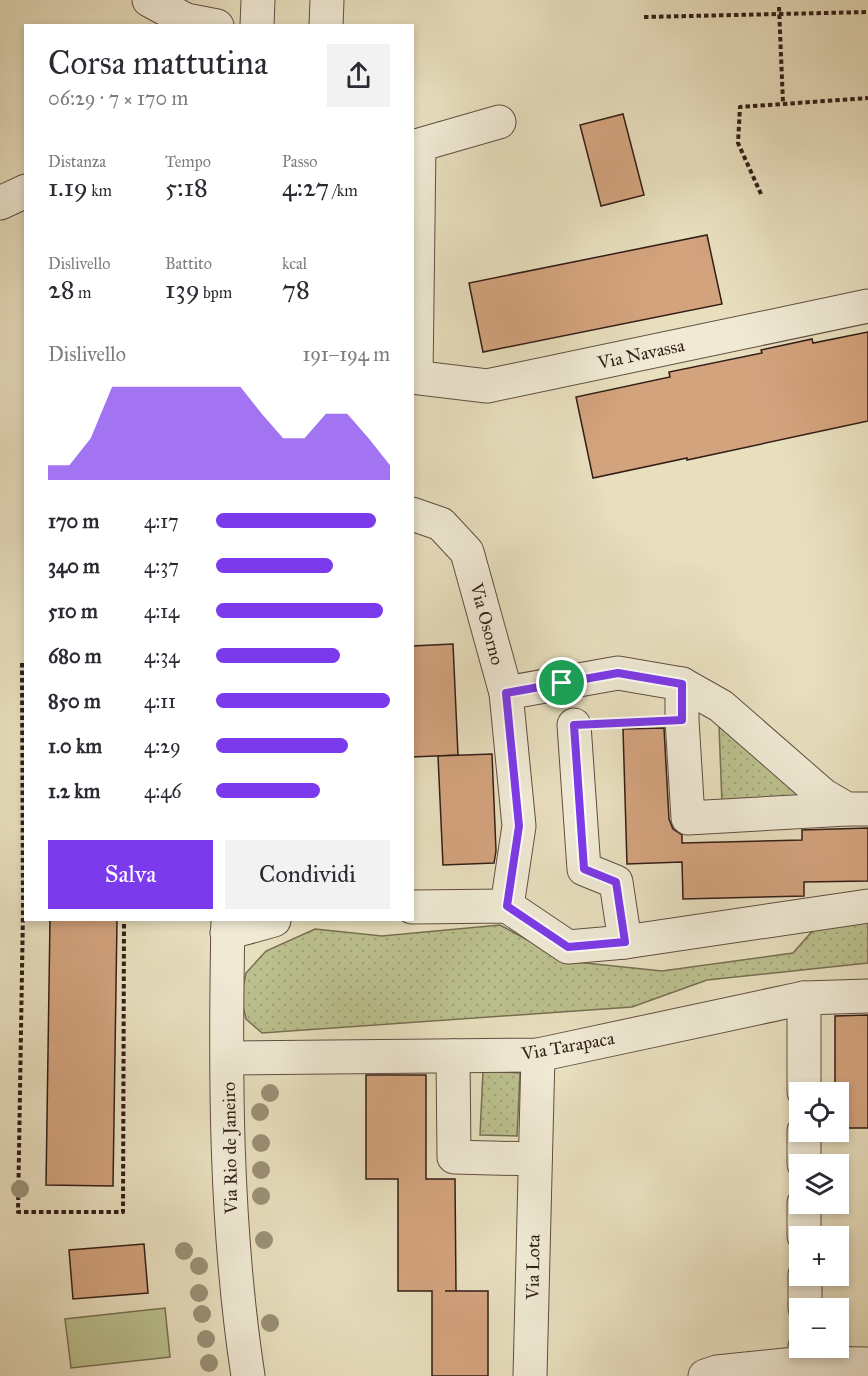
<!DOCTYPE html>
<html lang="it">
<meta charset="utf-8">
<style>
body{margin:0;font-family:"IM FELL Great Primer",serif;background:#f2f2f3;color:#2b2b33;height:100vh;display:flex;flex-direction:column;font-size:22px;white-space:nowrap}
*{box-sizing:border-box;margin:0}
p{font-size:20px;color:#7c7c81}
.icon{flex:none;width:33px;height:33px;fill:none;stroke:currentColor;stroke-width:2;stroke-linecap:round;stroke-linejoin:round}
.map{position:relative;flex:1;overflow:hidden}
.side{position:absolute;left:24px;top:24px;width:390px;height:897px;display:flex;flex-direction:column;background:#fff;border-radius:0px;box-shadow:0 3px 9px #0003}
.side>*{flex:none}
.buttons{position:absolute;left:789px;top:1082px;display:grid;gap:12px}
.buttons a{display:grid;place-items:center;width:60px;height:60px;border-radius:0px;background:#fff;box-shadow:0 3px 9px #0003;font-size:30px}
.pin{position:absolute;display:grid;place-items:center;width:51px;height:51px;color:#fff;margin:-26px;border:3px solid #fff;border-radius:50%;box-shadow:0 2px 6px #0007}
.round{display:grid;place-items:center;flex:none;width:63px;height:63px;border-radius:0px;background:#f2f2f3}
.head{display:flex;align-items:center;justify-content:space-between;height:102px;padding:0 24px}
h1{font-size:33px;font-weight:600;line-height:45px}
.stats{display:grid;grid-template-columns:repeat(3,1fr);gap:9px;height:102px;padding:6px 24px}
.stats div{display:grid;align-content:center}
.stats b{font-size:26px;font-weight:600}
.stats small{font-size:16px;font-weight:400}
.stats p{font-size:16px}
.chart{height:168px;padding:12px 24px}
.chart p{display:flex;justify-content:space-between}
.chart svg{width:100%;height:108px;margin-top:6px;fill:#7c3aed;opacity:.7}
.primary-button{display:flex;gap:12px;margin-top:auto;padding:12px 24px}
.primary-button a{flex:1;height:69px;border-radius:0px;background:#7c3aed;color:#fff;font-size:24px;font-weight:600;line-height:69px;text-align:center}
.primary-button a+a{background:#f2f2f3;color:#2b2b33}
ul{padding:0 24px;list-style:none;font-size:20px}
li{display:grid;grid-template-columns:96px 72px 1fr;align-items:center;height:45px}
li i{height:15px;border-radius:8px;background:#7c3aed}
.map>svg:first-child{display:block}
.grass{fill:url(#grass-dots);stroke:#776f52;stroke-width:1.5}
.park{fill:#bbc08e;stroke:#776f52;stroke-width:1.5}
.building{fill:#d3a37e;stroke:#331e17;stroke-width:1.5}
.lines{fill:none;stroke-linecap:round;stroke-linejoin:round}
.minor-casing{stroke:#604e41;stroke-width:35}
.path{stroke:#331e17;stroke-width:4;stroke-dasharray:4.5 3;stroke-linecap:butt}
.minor{stroke:#f0ead5;stroke-width:33}
.tree{fill:#9b9076}
.route-casing{stroke:#fff;stroke-width:12}
.route{stroke:#7c3aed;stroke-width:8}
.labels{text-anchor:middle;dominant-baseline:central;stroke-width:6;stroke-linejoin:round;paint-order:stroke}
.street-label{font-size:18px;fill:#331e17;stroke:#f0ead5}
</style>
<div class="map">
<svg width="868" height="1376" viewBox="0 0 868 1376">
<defs>
<pattern id="grass-dots" width="8" height="8" patternUnits="userSpaceOnUse" patternTransform="scale(1.5)"><rect width="8" height="8" fill="#bbc08e"/><path d="M2 2h.1M6 6h.1" fill="none" stroke="#a1a57a" stroke-width="1.8" stroke-linecap="round"/></pattern>
</defs>
<rect width="100%" height="100%" fill="#e8dfbe"/>
<filter id="stains"><feTurbulence type="fractalNoise" baseFrequency=".00333" numOctaves="4"/><feColorMatrix values="0 0 0 0 .2 0 0 0 0 .09 0 0 0 0 .02 0 0 0 .5 -.17"/></filter>
<radialGradient id="worn" r=".72"><stop offset=".6" stop-color="#630" stop-opacity="0"/><stop offset="1" stop-color="#630" stop-opacity=".3"/></radialGradient>
<!-- grass -->
<g class="grass">
<path d="M719,726L802,797L722,804Z"/>
<path d="M868,921V963L707,980L632,1007L262,1033L246,1019L241,997L246,973L266,951L315,929L382,936L500,925L566,961L662,971L793,953L816,927Z"/>
<path d="M483,1071L520,1073L517,1136L480,1135Z"/>
</g>
<!-- park -->
<path class="park" d="M165,1308L170,1357L71,1368L65,1319Z"/>
<!-- building -->
<g class="building">
<path d="M623,114L644,195L601,206L580,125Z"/>
<path d="M707,235L722,304L483,352L469,283Z"/>
<path d="M868,332V421L687,460V458L593,478L576,397L670,377L669,372L762,353L761,350L812,339L813,343Z"/>
<path d="M453,644L458,755L412,757V646Z"/>
<path d="M664,728L669,819L673,829L682,835V843L802,840V830L868,828V881L804,882V896L683,899L682,862L627,864L623,729Z"/>
<path d="M492,754L496,851L494,863L443,865L438,756Z"/>
<path d="M50,920H117L113,1186L46,1185Z"/>
<path d="M868,1015V1128H838V1092H835V1016Z"/>
<path d="M366,1075H426V1179H455L456,1291H445H488V1376H432V1291H398V1179H366Z"/>
<path d="M144,1244L148,1293L73,1299L69,1250Z"/>
</g>
<g class="lines">
<!-- minor casing -->
<g class="minor-casing">
<g id="minor">
<path d="M149,0L186,20L217,26"/>
<path d="M257,26L258,0"/>
<path d="M326,26L327,0"/>
<path d="M0,203L26,191"/>
<path d="M412,377L487,386L868,306"/>
<path d="M416,377L419,145L499,122"/>
<path d="M412,514L441,524L467,552L506,693L519,826L507,906"/>
<path d="M682,684V720L688,818L847,809"/>
<path d="M506,693L618,673L682,684L721,706L823,795L847,809H868"/>
<path d="M574,725L584,869L616,882L625,942"/>
<path d="M412,907L507,906L568,947L625,942L868,906"/>
<path d="M228,920C225,1072 225,1225 248,1376"/>
<path d="M227,933L274,920"/>
<path d="M804,998V1092"/>
<path d="M453,1056L454,1157L535,1159"/>
<path d="M228,1058L538,1055L804,998L868,996"/>
<path d="M804,1131V1164"/>
<path d="M804,1203V1236"/>
<path d="M805,1275V1308"/>
<path d="M805,1347V1363L868,1364"/>
<path d="M530,1376L538,1055"/>
<path d="M705,1376L717,1372L805,1363"/>
</g>
</g>
<!-- path -->
<g class="path">
<path d="M779,7L783,103"/>
<path d="M644,17L868,12"/>
<path d="M761,194L738,143L740,107L868,98"/>
<path d="M22,663L23,910L18,1212H123L124,920"/>
<path d="M608,724L648,722"/>
</g>
<!-- minor -->
<use href="#minor" class="minor"/>
</g>
<!-- trees -->
<g class="tree">
<circle cx="270" cy="1093" r="9"/>
<circle cx="260" cy="1112" r="9"/>
<circle cx="261" cy="1143" r="9"/>
<circle cx="261" cy="1170" r="9"/>
<circle cx="20" cy="1189" r="9"/>
<circle cx="261" cy="1196" r="9"/>
<circle cx="264" cy="1240" r="9"/>
<circle cx="184" cy="1251" r="9"/>
<circle cx="199" cy="1266" r="9"/>
<circle cx="199" cy="1293" r="9"/>
<circle cx="202" cy="1314" r="9"/>
<circle cx="270" cy="1323" r="9"/>
<circle cx="206" cy="1339" r="9"/>
<circle cx="209" cy="1363" r="9"/>
</g>
<g class="lines">
<!-- route casing -->
<g class="route-casing">
<path id="route" d="M618,673L682,684V720L574,725L584,869L616,882L625,942L568,947L507,906L519,826L506,693Z"/>
</g>
<!-- route -->
<use href="#route" class="route"/>
</g>
<g class="labels">
<!-- street labels -->
<g class="street-label">
<text transform="translate(641 354) rotate(-12)">Via Navassa</text>
<text transform="translate(487 624) rotate(75)">Via Osorno</text>
<text transform="translate(568 1046) rotate(-10)">Via Tarapaca</text>
<text transform="translate(230 1148) rotate(-91)">Via Rio de Janeiro</text>
<text transform="translate(533 1267) rotate(-89)">Via Lota</text>
</g>
</g>
<rect width="100%" height="100%" filter="url(#stains)"/>
<rect width="100%" height="100%" fill="url(#worn)"/>
</svg>
<div class="buttons">
<a><svg class="icon" aria-label="locate" viewBox="0 0 24 24"><circle cx="12" cy="12" r="6"/><path d="M12 2v4M12 18v4M2 12h4M18 12h4"/></svg></a>
<a><svg class="icon" aria-label="layers" viewBox="0 0 24 24"><path d="M12 4l9 5-9 5-9-5zM3 14l9 5 9-5"/></svg></a>
<a>+</a>
<a>−</a>
</div>
<div class="pin" style="left:562px;top:683px;background:#1e9e55"><svg class="icon" aria-label="arrive" viewBox="0 0 24 24"><path d="M6 21V4h12l-3 4 3 4H6"/></svg></div>
<section class="side">
<div class="head"><div><h1>Corsa mattutina</h1><p>06:29 · 7 × 170 m</p></div><a class="round"><svg class="icon" aria-label="share" viewBox="0 0 24 24"><path d="M12 15V3M7 8l5-5 5 5M5 13v7h14v-7"/></svg></a></div>
<div class="stats">
<div><p>Distanza</p><b>1.19<small> km</small></b></div>
<div><p>Tempo</p><b>5:18</b></div>
<div><p>Passo</p><b>4:27<small> /km</small></b></div>
</div>
<div class="stats">
<div><p>Dislivello</p><b>28<small> m</small></b></div>
<div><p>Battito</p><b>139<small> bpm</small></b></div>
<div><p>kcal</p><b>78</b></div>
</div>
<div class="chart"><p><span>Dislivello</span>191–194 m</p>
<svg viewBox="0 0 160 44" preserveAspectRatio="none"><path d="M0 44V38L10 38L20 27L30 6L40 6L50 6L60 6L70 6L80 6L90 6L100 17L110 27L120 27L130 17L140 17L150 27L160 38V44z"/></svg>
</div>
<ul>
<li><b>170 m</b>4:17<i style="width:92%"></i></li>
<li><b>340 m</b>4:37<i style="width:67%"></i></li>
<li><b>510 m</b>4:14<i style="width:96%"></i></li>
<li><b>680 m</b>4:34<i style="width:71%"></i></li>
<li><b>850 m</b>4:11<i style="width:100%"></i></li>
<li><b>1.0 km</b>4:29<i style="width:76%"></i></li>
<li><b>1.2 km</b>4:46<i style="width:60%"></i></li>
</ul>
<div class="primary-button"><a>Salva</a><a>Condividi</a></div>
</section>
</div>
